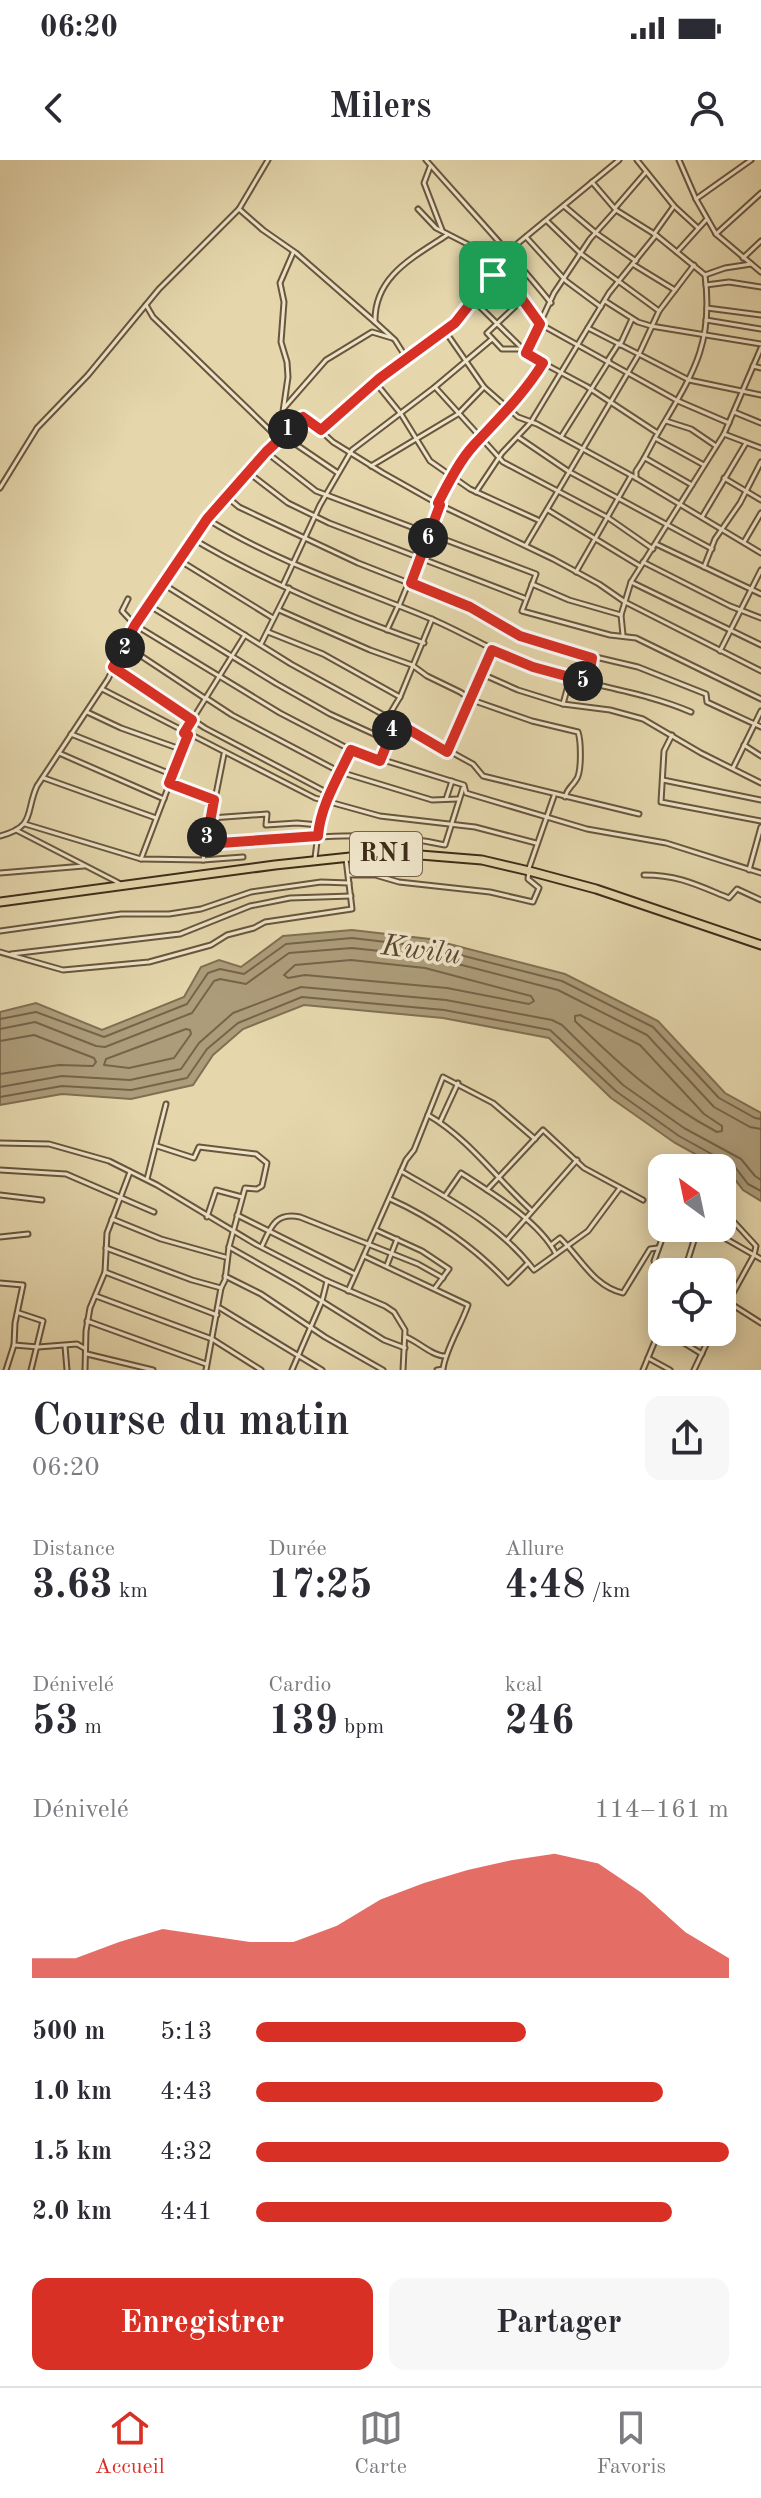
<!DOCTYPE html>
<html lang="fr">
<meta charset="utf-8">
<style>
body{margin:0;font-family:"Old Standard TT",serif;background:#f7f7f7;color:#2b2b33;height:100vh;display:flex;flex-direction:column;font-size:30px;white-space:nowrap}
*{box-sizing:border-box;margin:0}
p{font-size:26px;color:#7c7c81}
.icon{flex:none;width:44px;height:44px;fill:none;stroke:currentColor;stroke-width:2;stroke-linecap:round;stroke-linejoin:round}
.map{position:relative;height:1210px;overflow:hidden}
.drawer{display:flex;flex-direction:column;background:#fff;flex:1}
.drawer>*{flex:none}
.needle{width:52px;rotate:327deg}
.tools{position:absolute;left:648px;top:994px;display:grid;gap:16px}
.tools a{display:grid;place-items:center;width:88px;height:88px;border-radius:16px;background:#fff;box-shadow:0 4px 20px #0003;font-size:40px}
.pin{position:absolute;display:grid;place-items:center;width:68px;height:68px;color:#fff;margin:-34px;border-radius:16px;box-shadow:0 4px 12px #0006}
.km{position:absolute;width:40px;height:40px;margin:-20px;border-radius:50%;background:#222;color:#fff;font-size:22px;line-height:40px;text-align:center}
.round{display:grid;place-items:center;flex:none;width:84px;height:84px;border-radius:16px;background:#f7f7f7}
.overview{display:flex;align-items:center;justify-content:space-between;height:136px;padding:0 32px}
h1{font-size:44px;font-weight:700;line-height:60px}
.stats{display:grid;grid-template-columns:repeat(3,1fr);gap:12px;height:136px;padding:8px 32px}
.stats div{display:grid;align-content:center}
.stats b{font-size:40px;font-weight:700}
.stats small{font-size:22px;font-weight:400}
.stats p{font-size:22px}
.chart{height:224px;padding:16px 32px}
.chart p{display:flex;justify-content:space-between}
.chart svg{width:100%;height:144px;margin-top:8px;fill:#d93025;opacity:.7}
.button{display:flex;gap:16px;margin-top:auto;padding:16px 32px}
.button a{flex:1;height:92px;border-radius:16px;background:#d93025;color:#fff;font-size:32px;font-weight:700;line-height:92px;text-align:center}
.button a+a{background:#f7f7f7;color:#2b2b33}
ul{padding:0 32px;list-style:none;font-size:26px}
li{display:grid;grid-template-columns:128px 96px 1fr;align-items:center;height:60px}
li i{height:20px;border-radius:10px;background:#d93025}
.status{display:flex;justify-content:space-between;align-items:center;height:56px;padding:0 40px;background:#fff;direction:ltr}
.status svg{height:22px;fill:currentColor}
header{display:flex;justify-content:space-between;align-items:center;height:104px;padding:0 32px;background:#fff;font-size:36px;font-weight:700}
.tabs{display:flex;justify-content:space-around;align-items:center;height:112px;border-top:2px solid #e1e1e2;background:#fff;font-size:22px;color:#7c7c81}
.tabs a{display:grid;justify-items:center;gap:4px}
.tabs .on{color:#d93025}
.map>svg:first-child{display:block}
.water{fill:#ad9c7a;stroke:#816f53;stroke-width:2}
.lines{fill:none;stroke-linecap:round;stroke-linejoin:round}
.shore{stroke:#766449;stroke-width:2}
.minor-casing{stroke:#68563d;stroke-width:7}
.trunk-casing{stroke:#3f2b18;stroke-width:11}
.minor{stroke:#eee4c9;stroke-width:3}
.trunk{stroke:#e5d6ac;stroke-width:7}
.route-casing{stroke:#fff;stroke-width:16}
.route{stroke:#d93025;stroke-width:10}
.labels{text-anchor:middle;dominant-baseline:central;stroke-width:7;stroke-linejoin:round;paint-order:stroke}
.shield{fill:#eee4c9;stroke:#74624d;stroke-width:2}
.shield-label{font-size:26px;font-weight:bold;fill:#3f2b18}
.water-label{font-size:30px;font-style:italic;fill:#5a4730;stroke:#eee4c9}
</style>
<div class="status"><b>06:20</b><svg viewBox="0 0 49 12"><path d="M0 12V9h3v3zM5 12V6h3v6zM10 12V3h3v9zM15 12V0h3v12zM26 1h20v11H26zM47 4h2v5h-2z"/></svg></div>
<header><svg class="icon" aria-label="back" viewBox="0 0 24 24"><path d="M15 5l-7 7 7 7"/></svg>Milers<svg class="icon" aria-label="person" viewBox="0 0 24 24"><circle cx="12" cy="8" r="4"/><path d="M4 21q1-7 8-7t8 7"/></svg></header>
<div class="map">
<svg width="761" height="1210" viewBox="0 0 761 1210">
<rect width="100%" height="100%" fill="#e5d6ac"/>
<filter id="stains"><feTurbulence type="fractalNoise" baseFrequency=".0025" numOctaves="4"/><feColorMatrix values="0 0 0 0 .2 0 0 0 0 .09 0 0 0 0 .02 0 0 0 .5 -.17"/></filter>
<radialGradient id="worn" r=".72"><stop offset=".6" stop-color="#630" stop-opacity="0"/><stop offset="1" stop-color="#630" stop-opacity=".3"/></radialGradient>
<!-- water -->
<path class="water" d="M352,770L430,779L565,814L658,861L725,933L761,953V1041L743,1030L730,1013L675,983L611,938L549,878L443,858L304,845L243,869L213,895L193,925L131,939L62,934L0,945V852L36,843L102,870L184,837L201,807L219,800L241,807L283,776Z"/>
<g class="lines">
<!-- shore -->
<g class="shore">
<path d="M351,800L425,808L531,836L534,841L529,844L447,828L305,815L288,818L284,815L295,805Z"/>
<path d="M580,855L640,885L704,954L722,966V971L717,972C661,942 621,906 575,861V856Z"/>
<path d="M0,859L36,852L104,877L187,844L208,813L220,809L244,814L286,784L352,778L429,787L562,821L653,867L719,938L755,958L761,959"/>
<path d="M0,869L35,862L96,886L105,887L192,853L214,821L220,819L246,824L289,793L352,788L427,796L558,830L647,875L714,947L750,967L761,969"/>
<path d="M186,869L190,870L191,874L174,898L129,908L104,905L106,899Z"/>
<path d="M0,881L34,875L94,898L96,902L93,906L59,905L0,914"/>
<path d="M0,927L62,916L130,920L181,909L199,883L233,853L301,827L446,840L552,860L562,865L623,925L684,968L741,999L755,1016L761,1020"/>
<path d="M0,937L62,926L131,930L187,918L207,889L238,863L302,837L444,850L550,870L617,932L679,976L735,1007L748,1024L761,1031"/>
</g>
<!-- minor casing -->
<g class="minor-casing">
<g id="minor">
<path d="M426,0C468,48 511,93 551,143"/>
<path d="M637,0L674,46L698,68"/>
<path d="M679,0L696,39L716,74L761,112"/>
<path d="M430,7L424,23L442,70"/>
<path d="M592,22L616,50L656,75L705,115C714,185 692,215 658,273C650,286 645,299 636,311V318"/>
<path d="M696,39L751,0"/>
<path d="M564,46L596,73L636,101"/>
<path d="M615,48L646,12"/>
<path d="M239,49L263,70L296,93L375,162L395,180L407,199"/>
<path d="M418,49L436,68L477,89L493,115"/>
<path d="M547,61L580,93L659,151"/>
<path d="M654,74L674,46"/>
<path d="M716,74L761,33"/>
<path d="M526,77L566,121L601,147"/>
<path d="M677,92L706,60"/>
<path d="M743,98L761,81"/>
<path d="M634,105L675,130"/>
<path d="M499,107L540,164L678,241L729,263"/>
<path d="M705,115L725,108L751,104"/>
<path d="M706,125L729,122L761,127"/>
<path d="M473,140L530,196L586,226L656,272"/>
<path d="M521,141L487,173L502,189H522"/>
<path d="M605,141L638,162L651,166L761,184"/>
<path d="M146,145L153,157L278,278"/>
<path d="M707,148L761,155"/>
<path d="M706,160L761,169"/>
<path d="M375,162C374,116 414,97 447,75"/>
<path d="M588,168L689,220L761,235"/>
<path d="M445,171L484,227L518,257L537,264L636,318L761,393"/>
<path d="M620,185L632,159"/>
<path d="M526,193L554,133L590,79L616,50"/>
<path d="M608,200L619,183"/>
<path d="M753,206L761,208"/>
<path d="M375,222L401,254L430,301L470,329L538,360"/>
<path d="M435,227L503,302L607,357L653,389"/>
<path d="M284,248L326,200L372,172L392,178"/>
<path d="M734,252L761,263"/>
<path d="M666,261L691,269L716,286"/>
<path d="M321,270L380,218L455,163L511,89L619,0"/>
<path d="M724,274L761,288"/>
<path d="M282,275L338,313"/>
<path d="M518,277L568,311L712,389"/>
<path d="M561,277L609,201"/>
<path d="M655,278L704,305"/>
<path d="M279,279L288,217L287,202L281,182L284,142L280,123L293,93"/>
<path d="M266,292L316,331L536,414L522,451L610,475L636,478L761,539"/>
<path d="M645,298L692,325"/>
<path d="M371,306L458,254L484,227"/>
<path d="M249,313L288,343L329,363L524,438"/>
<path d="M724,318L761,340"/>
<path d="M0,328L37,268L88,215L159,129L239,49L268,0"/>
<path d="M476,332L502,293L531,262L609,133L656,75"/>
<path d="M227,337L239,347L358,403L470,447L520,476L553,487L638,507L706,534L707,542L761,567"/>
<path d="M438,343L471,288L524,231L543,203"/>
<path d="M548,350L640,406"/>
<path d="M702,357L746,283"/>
<path d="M207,359C276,402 354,427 429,458C465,473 497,494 534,507C586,526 640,530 691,552"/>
<path d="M193,379C266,422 344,455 424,483"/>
<path d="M744,382L761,353"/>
<path d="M656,384L761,434"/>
<path d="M526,385L639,194L659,151L694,105"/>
<path d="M179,400L273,458"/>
<path d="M643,402L730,446L761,458"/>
<path d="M704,407L715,379L740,343L761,302"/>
<path d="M576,412L631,316"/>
<path d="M631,422L761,485"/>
<path d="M163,424L291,504L473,604L483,616L639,654"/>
<path d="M532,424L569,440L621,455"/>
<path d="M283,425L320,345L352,290L435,227L492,179"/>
<path d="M128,439L122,451L135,465L280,553L351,590L464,625L466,633L587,669L666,683L761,713"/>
<path d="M150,446L277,524L330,554L387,580"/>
<path d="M399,446L440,346"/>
<path d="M279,450L370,490L412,505L427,516L460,532L472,540L532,561L578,572C581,581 582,613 576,620C572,627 568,627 565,637"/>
<path d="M387,470L398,446"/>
<path d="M268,472L323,494L400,537"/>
<path d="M623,475L621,455L631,422L724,274L761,188"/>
<path d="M261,484L289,428"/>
<path d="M126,486L206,539"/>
<path d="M720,491L761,410"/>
<path d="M113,507L205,568L330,634"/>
<path d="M482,514L518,530L563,544L610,550L643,559L701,593L761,623"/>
<path d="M588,521L592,498"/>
<path d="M102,529L315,638L380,656L475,667L536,683"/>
<path d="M206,538L232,555L340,612L432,640L458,639"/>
<path d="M563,544L570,518"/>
<path d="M87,552L121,568L183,590"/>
<path d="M388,557L400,537L432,459"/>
<path d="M184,573L245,475"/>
<path d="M71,574L171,614"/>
<path d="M672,575L664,591L661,642L761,661"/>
<path d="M744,585L761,596"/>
<path d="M447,592L492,490"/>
<path d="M59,593L164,639"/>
<path d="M380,601L396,562"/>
<path d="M733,608L761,551"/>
<path d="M44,618L156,658"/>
<path d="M663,620L761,640"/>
<path d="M169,623L214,640"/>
<path d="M446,639L452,621"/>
<path d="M211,658L267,654L266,665L297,663L319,665"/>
<path d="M25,664L141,699L203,700L243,697"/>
<path d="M16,670L119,723"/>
<path d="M0,676C36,667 25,652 37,626L108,519L135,465L150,446L183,391L226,336L301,257L310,261L333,282L383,313L440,345L553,399L599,424L625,442L761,511"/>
<path d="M206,684C291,682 360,666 445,685L463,628"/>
<path d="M315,698L319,665L351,590"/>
<path d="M141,699L188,575"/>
<path d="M203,700L224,594"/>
<path d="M529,708L554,636"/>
<path d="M749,710L761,667"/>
<path d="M0,713L84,706"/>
<path d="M350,715H375L399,722L490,732L533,742L539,728L528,719L529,711"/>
<path d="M644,715C679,715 697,725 729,738L737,729L761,740"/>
<path d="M0,771L121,754H169L201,749L251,732L321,722L349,723"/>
<path d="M0,792L63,810L149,802L211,785L227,775L254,768L265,762L352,749L346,699"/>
<path d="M11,794L180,774L250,746L290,738L351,736"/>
<path d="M428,955C468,978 497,1019 531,1050"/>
<path d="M440,962L458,923"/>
<path d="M0,983L49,984L109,1001L157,1025L257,1085L327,1121L385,1146L394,1152L405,1170L403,1210"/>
<path d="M157,986L194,998L199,987L256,994L267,1003L262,1026L257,1029L245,1028L229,1087L225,1120L221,1128L206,1210"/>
<path d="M0,1010L66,1014L154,1052"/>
<path d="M401,1011C449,1039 500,1065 534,1110L588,1071L620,1028"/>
<path d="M147,1019L166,944"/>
<path d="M487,1030L543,970L584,1008L643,1040"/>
<path d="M0,1035L42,1040"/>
<path d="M445,1036L461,1013C492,1033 539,1061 556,1094"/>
<path d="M390,1039C433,1058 477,1089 508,1123L527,1104"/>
<path d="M722,1049L756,1086L754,1095L722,1153"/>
<path d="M237,1055L355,1114"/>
<path d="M207,1057L216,1030L242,1037"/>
<path d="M112,1059L161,1079L225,1097"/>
<path d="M707,1068L761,1099"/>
<path d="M376,1070L422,1091L449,1109L435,1128"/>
<path d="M0,1077L28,1074"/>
<path d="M507,1080L577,1000"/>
<path d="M551,1085L560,1078C580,1097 594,1127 623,1133L650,1089L658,1088"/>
<path d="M262,1086C271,1066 276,1052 300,1057L418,1104L443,1118"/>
<path d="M229,1087L296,1125L384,1180L405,1188"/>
<path d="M106,1088L192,1120L221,1128"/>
<path d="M364,1096L468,1145C461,1166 446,1188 443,1209L437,1210"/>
<path d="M387,1105L397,1079"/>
<path d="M105,1112L217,1155"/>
<path d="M684,1112L698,1068"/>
<path d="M225,1116L261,1134L325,1177L383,1210"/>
<path d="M0,1123L23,1125L15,1163L14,1185L6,1210"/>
<path d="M662,1123L653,1119L658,1108L654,1101L666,1068"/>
<path d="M348,1131L406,1000L414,990L443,917L493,943L535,979"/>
<path d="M96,1136L212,1179L261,1210"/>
<path d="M728,1142L761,1163"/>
<path d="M220,1148L322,1210"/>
<path d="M19,1153L43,1161L31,1210"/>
<path d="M87,1161L206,1204"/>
<path d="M666,1172L702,1194"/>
<path d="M406,1177C419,1182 432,1196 445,1196"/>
<path d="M14,1185L38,1187L77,1184L84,1188"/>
<path d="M65,1186L67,1210"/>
<path d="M87,1194L153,1210"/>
<path d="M648,1198L670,1210"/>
<path d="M85,1210L86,1171L90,1148L105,1112L107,1073L130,1012"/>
<path d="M292,1210L322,1141L327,1121"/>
<path d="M643,1210L662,1164"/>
<path d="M694,1210L712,1172"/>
</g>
</g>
<!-- trunk casing -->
<g class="trunk-casing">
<path id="trunk" d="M0,742L275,705L369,695L408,694L482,700L529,711L596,729L761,785"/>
</g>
<!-- minor -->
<use href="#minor" class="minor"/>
<!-- trunk -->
<use href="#trunk" class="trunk"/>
</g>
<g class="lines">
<!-- route casing -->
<g class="route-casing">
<path id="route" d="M499,107L540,164L526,193L543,203C524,234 499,258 474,285C460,300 448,324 438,343L440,345L411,423L470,447L520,476L592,498L588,522L533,507L492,490L447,592L396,562L380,601L351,590C338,617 320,647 318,676L206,684L214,640L169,623L188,575L184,573L192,560L113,507L135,465L207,359L266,292L303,257L321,270L380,218L455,163Z"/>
</g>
<!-- route -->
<use href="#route" class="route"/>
</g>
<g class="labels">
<!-- shield labels -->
<rect class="shield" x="350" y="672" width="72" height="44" rx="6"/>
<g class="shield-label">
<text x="386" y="694">RN1</text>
</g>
<!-- water labels -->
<g class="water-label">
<text transform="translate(421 791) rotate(7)">Kwilu</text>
</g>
</g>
<rect width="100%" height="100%" filter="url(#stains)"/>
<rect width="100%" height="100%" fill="url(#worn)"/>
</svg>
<div class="tools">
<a><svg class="needle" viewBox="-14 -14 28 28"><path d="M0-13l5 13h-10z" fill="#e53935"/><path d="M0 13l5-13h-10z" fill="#7c7c81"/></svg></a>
<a><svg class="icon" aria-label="locate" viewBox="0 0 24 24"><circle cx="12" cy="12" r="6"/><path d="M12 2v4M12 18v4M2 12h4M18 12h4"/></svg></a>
</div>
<div class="pin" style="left:493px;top:115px;background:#1e9e55"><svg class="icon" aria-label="arrive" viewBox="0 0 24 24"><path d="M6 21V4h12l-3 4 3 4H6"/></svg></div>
<b class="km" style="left:288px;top:269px">1</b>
<b class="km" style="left:125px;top:488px">2</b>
<b class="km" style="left:207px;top:677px">3</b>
<b class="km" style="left:392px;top:570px">4</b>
<b class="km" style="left:583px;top:521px">5</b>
<b class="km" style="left:428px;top:378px">6</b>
</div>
<section class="drawer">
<div class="overview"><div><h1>Course du matin</h1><p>06:20</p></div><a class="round"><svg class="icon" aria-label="share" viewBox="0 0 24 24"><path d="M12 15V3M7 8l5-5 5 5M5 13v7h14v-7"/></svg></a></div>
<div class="stats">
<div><p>Distance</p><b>3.63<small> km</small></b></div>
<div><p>Durée</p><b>17:25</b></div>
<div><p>Allure</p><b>4:48<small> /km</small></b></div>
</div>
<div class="stats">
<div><p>Dénivelé</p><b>53<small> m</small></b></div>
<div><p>Cardio</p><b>139<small> bpm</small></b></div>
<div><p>kcal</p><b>246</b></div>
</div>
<div class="chart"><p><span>Dénivelé</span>114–161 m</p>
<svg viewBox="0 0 160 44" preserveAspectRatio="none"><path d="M0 44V38L10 38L20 33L30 29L40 31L50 33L60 33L70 28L80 20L90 15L100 11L110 8L120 6L130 9L140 18L150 30L160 38V44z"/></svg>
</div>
<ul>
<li><b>500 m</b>5:13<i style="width:57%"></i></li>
<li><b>1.0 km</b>4:43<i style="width:86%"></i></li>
<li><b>1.5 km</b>4:32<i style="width:100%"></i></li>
<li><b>2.0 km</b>4:41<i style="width:88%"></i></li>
</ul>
<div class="button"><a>Enregistrer</a><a>Partager</a></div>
</section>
<nav class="tabs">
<a class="on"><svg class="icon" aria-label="home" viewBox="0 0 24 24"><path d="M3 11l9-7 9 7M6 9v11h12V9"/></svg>Accueil</a>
<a><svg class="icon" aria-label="map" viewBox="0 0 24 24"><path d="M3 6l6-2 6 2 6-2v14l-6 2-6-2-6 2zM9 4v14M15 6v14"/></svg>Carte</a>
<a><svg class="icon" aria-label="saved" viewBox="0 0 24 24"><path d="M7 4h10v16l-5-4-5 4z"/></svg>Favoris</a>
</nav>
